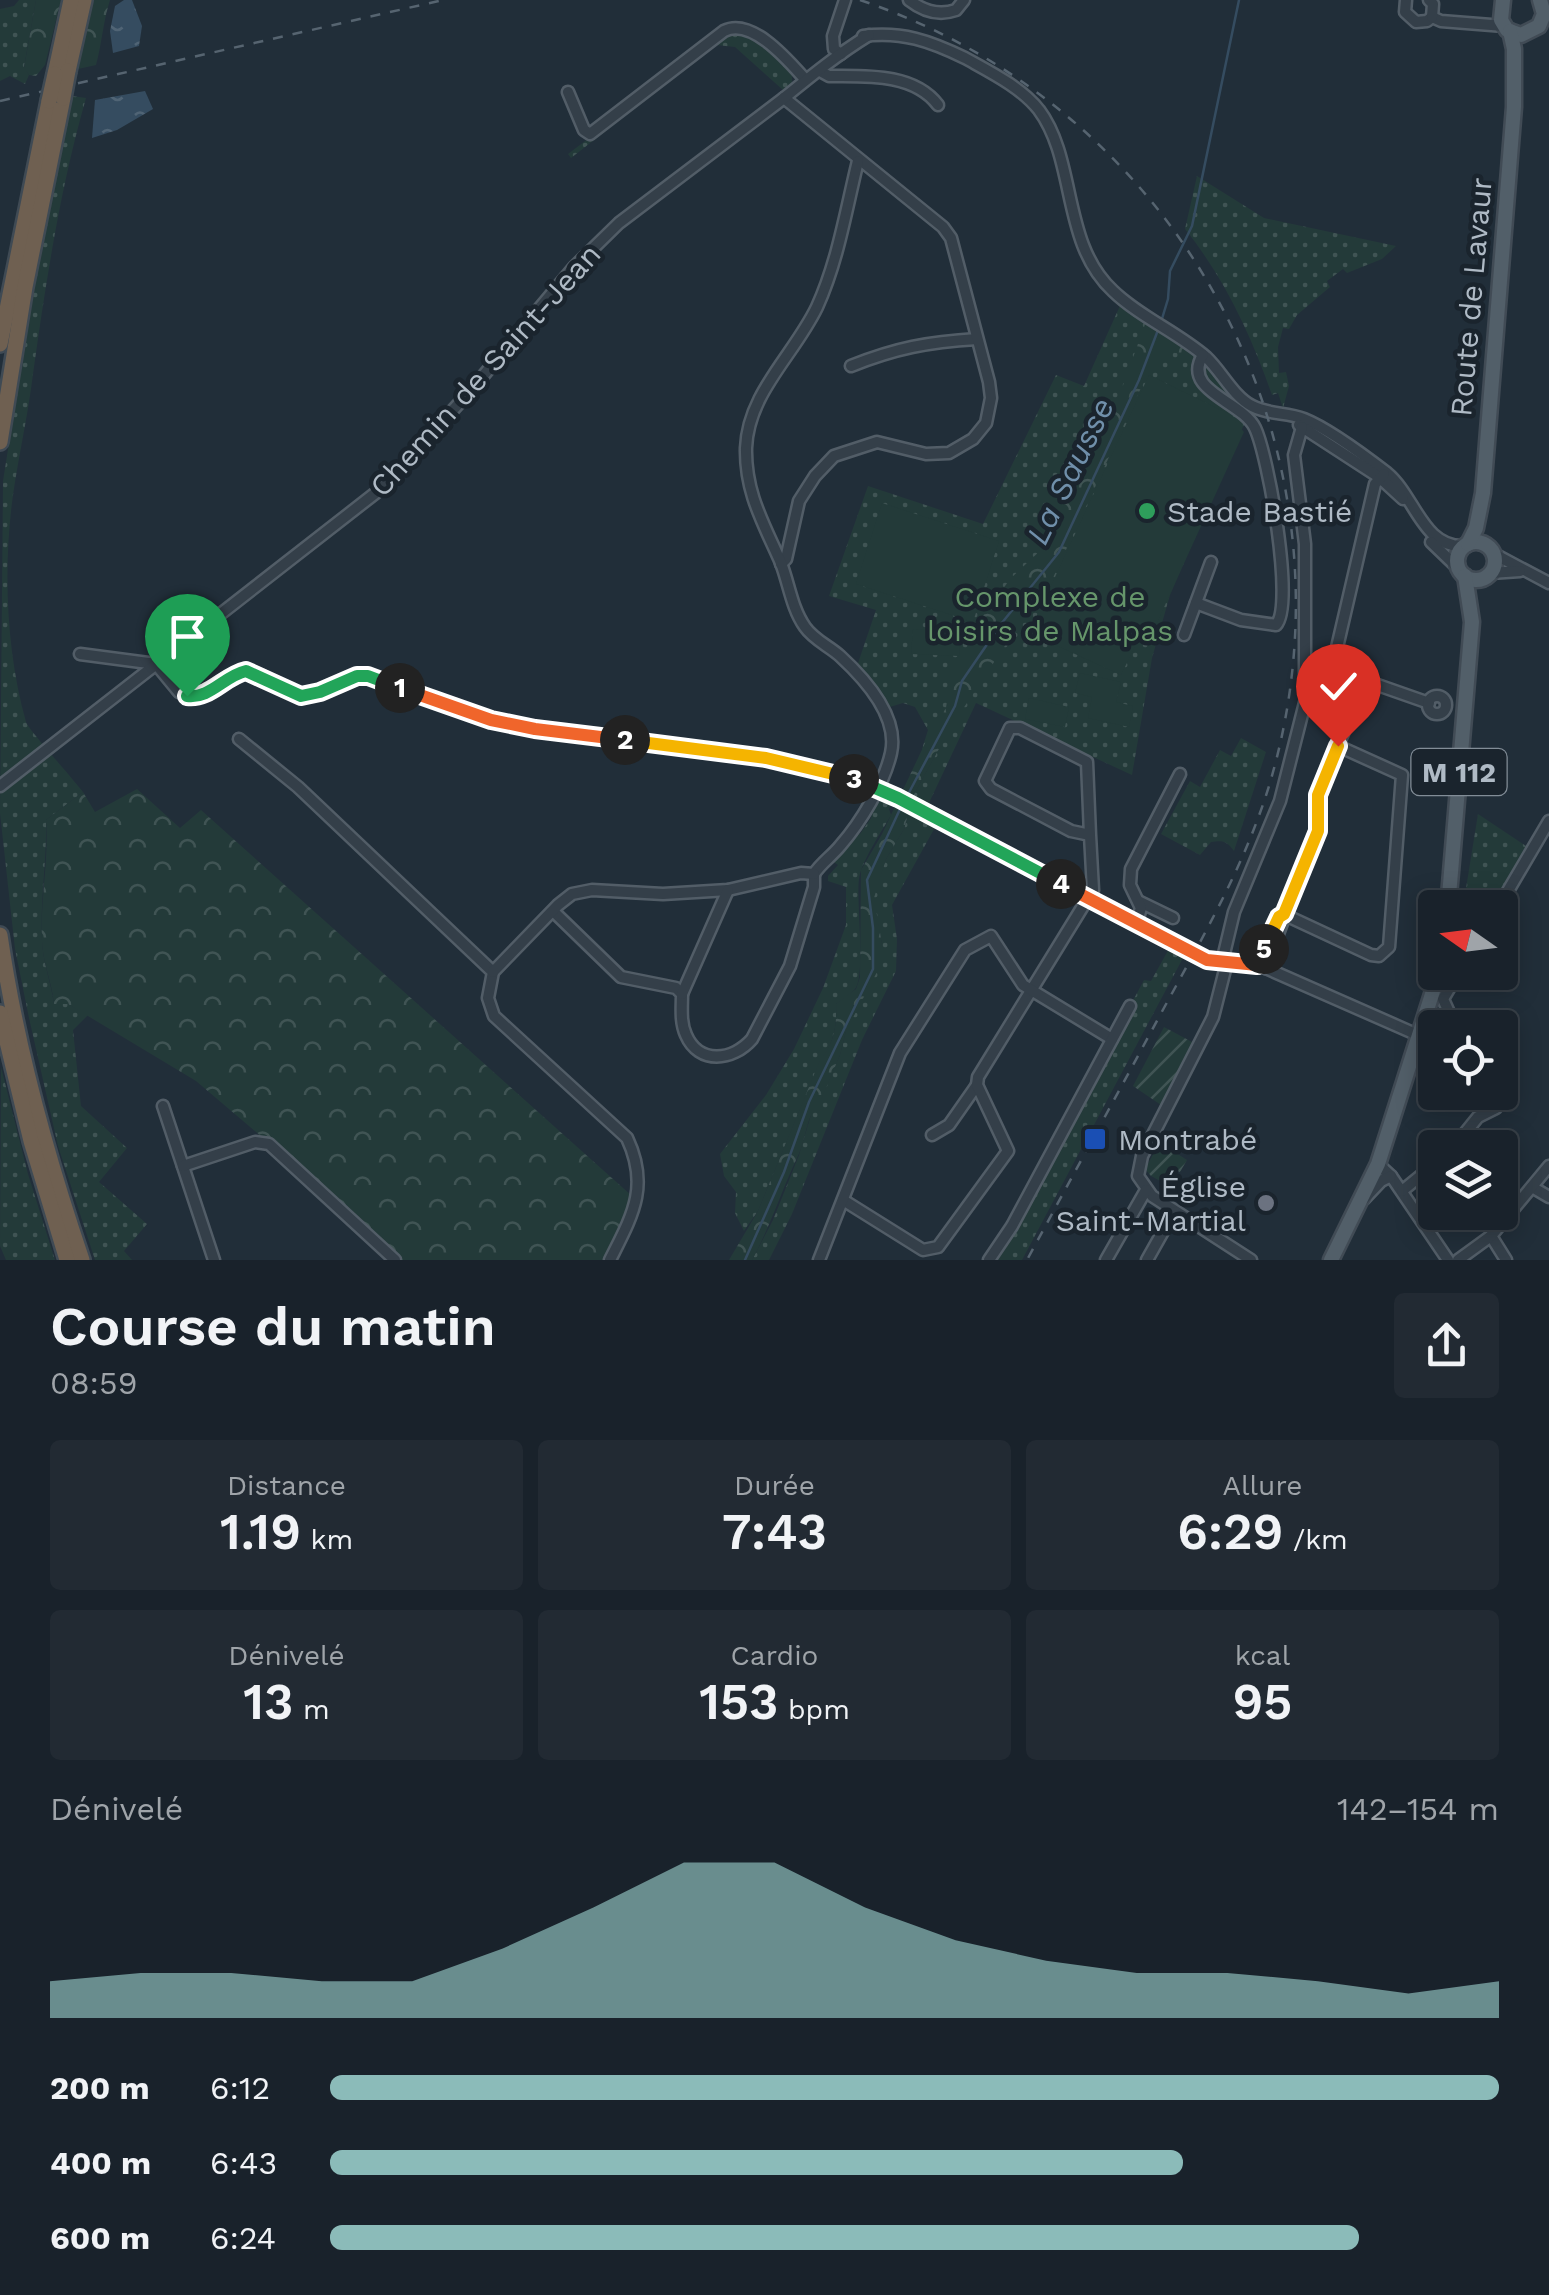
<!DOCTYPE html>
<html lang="fr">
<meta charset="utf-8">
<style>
body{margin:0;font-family:"Work Sans",sans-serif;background:#222a33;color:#f1f3f6;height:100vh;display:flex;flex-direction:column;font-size:38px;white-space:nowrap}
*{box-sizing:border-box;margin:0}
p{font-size:32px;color:#9fa4a9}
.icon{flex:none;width:55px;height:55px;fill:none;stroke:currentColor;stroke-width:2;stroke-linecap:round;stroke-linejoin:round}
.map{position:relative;height:1260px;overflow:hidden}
.side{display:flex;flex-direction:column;background:#19222b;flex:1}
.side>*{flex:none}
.needle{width:65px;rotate:284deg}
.fabs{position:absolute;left:1418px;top:890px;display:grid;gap:20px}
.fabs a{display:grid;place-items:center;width:100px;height:100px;border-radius:10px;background:#19222b;box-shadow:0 5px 25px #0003,0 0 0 2px #373f47;font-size:50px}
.pin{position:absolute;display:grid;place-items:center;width:85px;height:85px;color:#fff;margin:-102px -42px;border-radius:50% 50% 50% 0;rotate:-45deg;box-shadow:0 0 10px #0007}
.pin .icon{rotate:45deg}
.km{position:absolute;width:50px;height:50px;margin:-25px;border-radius:50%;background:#222;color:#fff;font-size:28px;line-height:50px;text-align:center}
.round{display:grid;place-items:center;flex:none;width:105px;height:105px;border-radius:10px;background:#222a33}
.summary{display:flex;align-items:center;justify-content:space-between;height:170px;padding:0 50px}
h1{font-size:55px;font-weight:600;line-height:75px}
.stats{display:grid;grid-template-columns:repeat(3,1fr);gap:15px;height:170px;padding:10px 50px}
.stats div{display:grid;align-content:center;border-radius:10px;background:#222a33;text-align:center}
.stats b{font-size:50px;font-weight:600}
.stats small{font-size:28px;font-weight:400}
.stats p{font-size:28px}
.chart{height:280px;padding:20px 50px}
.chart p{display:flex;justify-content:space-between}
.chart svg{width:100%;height:180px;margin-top:10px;fill:#8bbbb9;opacity:.7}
ul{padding:0 50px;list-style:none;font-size:32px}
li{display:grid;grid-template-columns:160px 120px 1fr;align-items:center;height:75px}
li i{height:25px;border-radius:12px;background:#8bbbb9}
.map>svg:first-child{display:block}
.grass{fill:url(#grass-dots)}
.forest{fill:url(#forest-crowns)}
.garden{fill:url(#garden-furrows)}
.pitch{fill:#233a39}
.water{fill:url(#water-ripples)}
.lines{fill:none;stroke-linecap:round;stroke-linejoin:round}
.stream{stroke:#354c60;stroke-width:2.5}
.minor-casing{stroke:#525d67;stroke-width:15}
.major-casing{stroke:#414b55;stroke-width:19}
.highway-casing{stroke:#3f4a54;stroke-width:20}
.minor{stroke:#343f49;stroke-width:10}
.major{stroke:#525f69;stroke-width:14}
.highway{stroke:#6f6051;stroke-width:15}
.rail{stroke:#566470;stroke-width:2.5;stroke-dasharray:10 10;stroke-linecap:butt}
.highway-bridge-casing{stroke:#3f4a54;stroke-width:20;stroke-linecap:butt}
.highway-bridge{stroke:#6f6051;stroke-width:15}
.split-1-casing{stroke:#fff;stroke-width:20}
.split-2-casing{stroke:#fff;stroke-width:20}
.split-3-casing{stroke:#fff;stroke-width:20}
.split-4-casing{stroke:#fff;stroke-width:20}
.split-5-casing{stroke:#fff;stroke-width:20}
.split-6-casing{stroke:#fff;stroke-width:20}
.split-1{stroke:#22a559;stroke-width:12}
.split-2{stroke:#f0652b;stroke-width:12}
.split-3{stroke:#f5b400;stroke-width:12}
.split-4{stroke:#22a559;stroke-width:12}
.split-5{stroke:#f0652b;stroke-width:12}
.split-6{stroke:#f5b400;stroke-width:12}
.leisure-dot{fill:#2e9e5b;stroke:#1a242d;stroke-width:4}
.transit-dot{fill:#1a4fb4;stroke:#1a242d;stroke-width:4}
.worship-dot{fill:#6b7280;stroke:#1a242d;stroke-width:4}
.labels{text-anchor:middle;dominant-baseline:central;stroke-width:9;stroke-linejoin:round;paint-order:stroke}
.shield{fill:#1a242d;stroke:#828d97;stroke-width:2.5}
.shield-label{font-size:28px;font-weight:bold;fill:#afbac5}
.street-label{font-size:30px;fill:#afbac5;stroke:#1a242d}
.poi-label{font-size:30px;fill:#afbac5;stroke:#1a242d;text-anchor:start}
.park-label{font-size:30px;fill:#66966b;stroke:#1a242d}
.water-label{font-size:32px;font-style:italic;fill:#708faa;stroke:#1a242d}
</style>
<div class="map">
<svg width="1549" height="1260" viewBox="0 0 1549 1260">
<defs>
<pattern id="grass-dots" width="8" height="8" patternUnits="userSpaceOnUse" patternTransform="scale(2.5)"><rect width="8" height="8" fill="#233a39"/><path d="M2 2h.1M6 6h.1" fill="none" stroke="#405454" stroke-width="1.8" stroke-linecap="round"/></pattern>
<pattern id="forest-crowns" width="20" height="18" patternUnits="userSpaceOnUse" patternTransform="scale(2.5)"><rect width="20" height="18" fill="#233a39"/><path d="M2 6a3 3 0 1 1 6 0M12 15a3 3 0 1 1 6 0" fill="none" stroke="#405454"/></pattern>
<pattern id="garden-furrows" width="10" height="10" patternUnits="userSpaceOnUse" patternTransform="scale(2.5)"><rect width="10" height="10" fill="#233a39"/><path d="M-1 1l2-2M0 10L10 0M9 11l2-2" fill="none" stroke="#405454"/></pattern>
<pattern id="water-ripples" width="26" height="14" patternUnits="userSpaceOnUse" patternTransform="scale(2.5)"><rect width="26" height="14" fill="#354c60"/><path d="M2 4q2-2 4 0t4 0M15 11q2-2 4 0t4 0" fill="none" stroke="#506475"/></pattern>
</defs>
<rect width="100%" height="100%" fill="#212e39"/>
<!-- grass -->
<g class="grass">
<path d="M19,0H36L24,67L29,75L25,84L10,76L0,81V9L14,6Z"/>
<path d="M730,31L748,32L792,71V83L783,90L735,47L716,45L571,158L568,154Z"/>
<path d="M72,96L86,98C60,189 46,281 33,374C28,415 19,454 13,495C3,567 6,651 26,722C28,729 74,780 83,792L46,820C47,861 40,900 42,941C43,963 51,982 54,1004H68L88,1015L73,1030L81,1106L127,1148L99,1182L147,1224L124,1251L132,1260H95L58,1146L29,1018L15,949L0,813L3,481L42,235Z"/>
<path d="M1197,176L1264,218L1396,246L1382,259L1347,273L1343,269L1327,281L1330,287L1297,315L1289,329L1283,328L1278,347L1279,373L1286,372L1289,386L1283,408L1278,393L1272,395C1251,335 1225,279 1185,229Z"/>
<path d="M1123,299L1203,355L1252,406L1170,595L1152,658L1132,775L976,703L928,805L943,813L892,905L897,939L896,971L862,1040L792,1214L769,1260H752L773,1220L799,1155L813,1108L821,1099L840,1055L846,1031L882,944L873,898L886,859L904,829L913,796L936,754L922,749L928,730L915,707L903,703L883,709L855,672L876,610L829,596L868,486L983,524L1056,375L1084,386Z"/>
<path d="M1241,738L1266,752L1234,851C1227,841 1223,840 1211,842L1200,855L1161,834L1190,781L1200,787L1220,750L1231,756Z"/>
<path d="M886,798L893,801L889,809L891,815C882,831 861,862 859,879C856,900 866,976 855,989C850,995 842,1000 836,1004C837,1027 834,1043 820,1061L758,1211L744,1231L735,1213L736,1192L724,1176L720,1154L766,1095L794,1049L823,988L846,925V887L828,881V876L838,865L834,862L856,835L860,834L871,818L873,806Z"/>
<path d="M1478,814L1526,846L1492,907H1463Z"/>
<path d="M1170,947L1184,956L1022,1260H988L1045,1165L1144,980L1151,981Z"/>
<path d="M1,1067L28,1174L55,1260H6L0,1246Z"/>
</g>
<!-- forest -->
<g class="forest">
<path d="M36,0H61L45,65L36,76L29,75L24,68Z"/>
<path d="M91,0H110C103,22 102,43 96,65L78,69Z"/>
<path d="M1148,316L1189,344L1188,356L1169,351L1168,357L1147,375L1052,580L1020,615L1012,635L951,727L913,796L904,829L886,859L874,898L882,944L877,972L846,1031L840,1055L821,1100C805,1116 807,1139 797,1158C781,1192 770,1227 752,1260H729L758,1211L820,1060C834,1043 837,1027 836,1004L856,989L860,977L861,870L882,834L928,737L946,708L951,673L976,634L984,614L1011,578L1042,549L1076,476L1108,427Z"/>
<path d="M137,789L180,828L201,810L632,1196L637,1201L610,1260H395L275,1148L196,1081L68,1004H54C52,982 43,964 42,941C40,900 49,861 46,820L83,792L95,812Z"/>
</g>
<!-- garden -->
<g class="garden">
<path d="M1164,1027L1194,1043L1161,1105L1133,1086Z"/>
<path d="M1161,1140L1172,1144L1170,1149L1187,1160L1180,1172L1174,1170L1166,1184L1151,1176L1145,1169Z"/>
</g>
<!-- pitch -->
<g class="pitch">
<path d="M1149,375L1227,413L1244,432L1155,627L1146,624L1121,675L1029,633Z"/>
<path d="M882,503L999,541L973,622L856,584Z"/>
<path d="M913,629L960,630L959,656L911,654Z"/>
<path d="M1080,673L1121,682L1116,702L1133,706L1129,727L1088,718L1092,697L1075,693Z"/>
<path d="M1029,698L1069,707L1065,727L1025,719Z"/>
</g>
<!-- water -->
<g class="water">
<path d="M124,0H132L142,26L139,46L113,53L110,31L115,6Z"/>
<path d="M145,91L153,109L117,130L92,138L95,100Z"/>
</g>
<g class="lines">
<!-- stream -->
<g class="stream">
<path d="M1161,322L1168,299L1170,271L1192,226L1239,0"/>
<path d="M905,800L955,706L962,681L1001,624L1059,552L1139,380L1158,330"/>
<path d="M745,1260L784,1172L809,1102L873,969V928L867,880L901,807"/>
</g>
<!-- minor casing -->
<g class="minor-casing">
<g id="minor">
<path d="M909,0C923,11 939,16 956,10L964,0"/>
<path d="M1406,0L1405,12L1416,22L1427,21L1432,17L1441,21L1504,26"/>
<path d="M1429,0L1433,4L1432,17"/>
<path d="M863,36C902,31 930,41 965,58C990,72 1021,87 1039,110C1077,161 1061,243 1113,291C1140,317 1177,332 1206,357C1222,372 1233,396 1252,406C1269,415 1287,412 1304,419C1329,429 1365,456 1387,473C1415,496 1423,549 1465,546"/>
<path d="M841,54L834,49L833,36L845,0"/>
<path d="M820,71L829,76C866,76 914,73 938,105"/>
<path d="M568,92L584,130L590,134L724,31C751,17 787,59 804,78"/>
<path d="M851,366C896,348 928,342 977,339"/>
<path d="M1299,425L1379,477L1403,499"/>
<path d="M1431,542L1458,568"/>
<path d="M1494,554L1549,583"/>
<path d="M781,564L786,559L799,501L815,476L834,456L877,442L926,454L949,453L973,439L986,423L991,398L989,382L951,238L943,227L784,98"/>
<path d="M1491,573L1520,571"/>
<path d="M1196,603L1241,620L1276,625C1295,605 1268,455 1255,428C1242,401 1181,391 1203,355"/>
<path d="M1184,635L1211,562"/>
<path d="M80,654L156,664L179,692L192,698C211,694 223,675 241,672C266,668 284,698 308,695C330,692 345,675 368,676C422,696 478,721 537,729C658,746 784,747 898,798L1207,960L1261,966L1420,1036"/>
<path d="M1332,669L1429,703"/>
<path d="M1309,687L1323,680L1332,669L1375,484L1384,474"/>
<circle cx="1437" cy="705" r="9"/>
<path d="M239,739L298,787L493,972L488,998L494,1016L627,1138C650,1187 632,1216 610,1260"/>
<path d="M0,786L382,488L473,388L574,267L619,223L784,98C811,76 838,54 869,35"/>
<path d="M814,874C821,863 832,856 840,846C861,822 884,784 891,753C899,717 865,679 840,656C829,646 814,640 805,627C792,609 789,584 781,563C764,524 745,493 746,448C748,393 794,355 817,307C838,261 846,210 858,161"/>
<path d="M1090,899L1093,890L1090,835L1071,831L991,789L985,781L1010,728H1020L1087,762L1090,835"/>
<path d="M1140,902L1173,918"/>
<path d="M1498,908L1549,821"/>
<path d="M554,912L621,977L676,988L682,994C682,1007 680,1022 686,1035C699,1065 733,1061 752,1039L790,966L814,887V874"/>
<path d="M1283,914L1371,955L1379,956L1389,947L1402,775L1338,746"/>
<path d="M1136,924L1141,908L1130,885L1131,869L1180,774"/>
<path d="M1222,962L1234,912L1280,801L1309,687L1305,680V544L1294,455L1302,427"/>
<path d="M1227,962L1213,1017L1142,1156L1138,1176L1152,1196L1251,1260"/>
<path d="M1257,965L1277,922"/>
<path d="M1265,968L1317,831L1321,783L1349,720"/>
<path d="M493,972L558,905L572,894L592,890L663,894L728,890L801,873L814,874"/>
<path d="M682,994L728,890"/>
<path d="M1456,1028L1443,999L1459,972"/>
<path d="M163,1106L214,1260"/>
<path d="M932,1135L949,1125L977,1085"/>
<path d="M1453,1148L1478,1117L1496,1108L1508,1089L1500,1084"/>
<path d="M1378,1164L1391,1176L1448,1260"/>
<path d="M183,1166L255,1142L269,1144L395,1260"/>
<path d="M1532,1187L1549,1197"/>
<path d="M1402,1191L1435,1164"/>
<path d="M1364,1199L1381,1181L1391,1176"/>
<path d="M843,1200L923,1250L938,1247L1008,1151L977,1085L978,1077L1088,898"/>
<path d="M1491,1236L1506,1260"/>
<path d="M819,1260L900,1053L965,950L991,936L1023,985L1112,1039"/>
<path d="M989,1260L1012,1226L1130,1006"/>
<path d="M1106,1260L1146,1190"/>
<path d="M1147,1260L1174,1212"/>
<path d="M1458,1260L1491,1236L1549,1166"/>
</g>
</g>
<!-- major casing -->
<g class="major-casing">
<g id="major">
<path d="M1503,0L1501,20L1507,30L1521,35L1539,26L1544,14L1540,0"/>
<circle cx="1476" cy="561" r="19"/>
<path d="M1468,544L1476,528L1483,493L1514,107V49L1510,31"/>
<path d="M1448,908L1472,622L1465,576"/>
<path d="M1331,1260L1378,1164L1439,972"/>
</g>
</g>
<!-- highway casing -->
<g class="highway-casing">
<g id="highway">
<path d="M68,71L84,0"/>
<path d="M55,74L71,0"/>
<path d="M0,344L49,101"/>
<path d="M0,442L25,287L63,98"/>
<path d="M0,935C16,1045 46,1154 82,1260"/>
<path d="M0,1013L31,1141L67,1260"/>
</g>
</g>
<!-- minor -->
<use href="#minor" class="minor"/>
<!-- major -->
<use href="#major" class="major"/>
<!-- highway -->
<use href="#highway" class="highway"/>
<!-- rail -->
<g class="rail">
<path d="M860,0C1185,110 1368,456 1269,786C1245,864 1204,935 1165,1006C1119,1091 1073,1175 1027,1260"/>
<path d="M0,101L443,0"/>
</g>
<!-- highway-bridge casing -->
<g class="highway-bridge-casing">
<g id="highway-bridge">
<path d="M63,98L68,71"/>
<path d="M49,101L55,74"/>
</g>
</g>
<!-- highway-bridge -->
<use href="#highway-bridge" class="highway-bridge"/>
</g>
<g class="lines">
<!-- split-1 casing -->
<g class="split-1-casing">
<path id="split-1" d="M187,696C210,699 224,676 246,671L301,696L320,692L357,676H368L400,688"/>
</g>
<!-- split-2 casing -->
<g class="split-2-casing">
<path id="split-2" d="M400,688L491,720L535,729L625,740"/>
</g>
<!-- split-3 casing -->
<g class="split-3-casing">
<path id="split-3" d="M625,740L766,758L854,779"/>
</g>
<!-- split-4 casing -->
<g class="split-4-casing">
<path id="split-4" d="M854,779L898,798L1061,884"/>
</g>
<!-- split-5 casing -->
<g class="split-5-casing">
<path id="split-5" d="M1061,884L1207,960L1257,965L1264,949"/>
</g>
<!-- split-6 casing -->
<g class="split-6-casing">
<path id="split-6" d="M1264,949L1279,917L1284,914L1318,831V795L1338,746"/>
</g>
<!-- split-1 -->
<use href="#split-1" class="split-1"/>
<!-- split-2 -->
<use href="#split-2" class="split-2"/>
<!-- split-3 -->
<use href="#split-3" class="split-3"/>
<!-- split-4 -->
<use href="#split-4" class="split-4"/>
<!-- split-5 -->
<use href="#split-5" class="split-5"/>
<!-- split-6 -->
<use href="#split-6" class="split-6"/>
</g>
<!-- markers -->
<circle class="leisure-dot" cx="1147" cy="511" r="10"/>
<rect class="transit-dot" x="1083" y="1127" width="24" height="24" rx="5"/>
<circle class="worship-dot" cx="1266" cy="1203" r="10"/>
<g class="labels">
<!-- shield labels -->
<rect class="shield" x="1411.5" y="749" width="95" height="46" rx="8"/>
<g class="shield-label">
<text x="1459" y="772">M 112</text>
</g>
<!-- street labels -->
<g class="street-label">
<text transform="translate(1471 297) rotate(-85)">Route de Lavaur</text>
<text transform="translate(485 370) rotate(-48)">Chemin de Saint-Jean</text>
</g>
<!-- poi labels -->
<g class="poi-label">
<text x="1167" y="511">Stade Bastié</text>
<text x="1118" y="1139">Montrabé</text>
<text x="1246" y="1186" text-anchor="end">Église<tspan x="1246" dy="34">Saint-Martial</tspan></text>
</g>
<!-- park labels -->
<g class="park-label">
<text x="1050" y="596">Complexe de<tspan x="1050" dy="34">loisirs de Malpas</tspan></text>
</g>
<!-- water labels -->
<g class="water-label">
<text transform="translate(1070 471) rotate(-64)">La Sausse</text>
</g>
</g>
</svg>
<div class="fabs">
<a><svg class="needle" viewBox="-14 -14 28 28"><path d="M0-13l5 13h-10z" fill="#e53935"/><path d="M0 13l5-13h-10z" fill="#9fa4a9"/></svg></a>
<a><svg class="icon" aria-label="locate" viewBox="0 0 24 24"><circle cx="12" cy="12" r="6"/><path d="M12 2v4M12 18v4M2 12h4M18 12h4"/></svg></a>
<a><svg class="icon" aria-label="layers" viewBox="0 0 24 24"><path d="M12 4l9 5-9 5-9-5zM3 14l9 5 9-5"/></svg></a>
</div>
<div class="pin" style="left:187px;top:696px;background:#1e9e55"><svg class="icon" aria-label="arrive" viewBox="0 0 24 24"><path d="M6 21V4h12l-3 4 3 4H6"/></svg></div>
<div class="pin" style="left:1338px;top:746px;background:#d93025"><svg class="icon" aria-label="check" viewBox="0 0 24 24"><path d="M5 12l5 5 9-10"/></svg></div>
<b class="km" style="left:400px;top:688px">1</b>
<b class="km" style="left:625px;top:740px">2</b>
<b class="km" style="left:854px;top:779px">3</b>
<b class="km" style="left:1061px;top:884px">4</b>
<b class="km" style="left:1264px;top:949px">5</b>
</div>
<section class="side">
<div class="summary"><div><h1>Course du matin</h1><p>08:59</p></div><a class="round"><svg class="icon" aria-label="share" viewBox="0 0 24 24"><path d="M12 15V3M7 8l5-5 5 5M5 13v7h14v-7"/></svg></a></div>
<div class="stats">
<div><p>Distance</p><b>1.19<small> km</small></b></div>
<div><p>Durée</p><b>7:43</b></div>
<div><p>Allure</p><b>6:29<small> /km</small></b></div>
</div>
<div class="stats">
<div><p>Dénivelé</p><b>13<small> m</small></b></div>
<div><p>Cardio</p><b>153<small> bpm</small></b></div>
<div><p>kcal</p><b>95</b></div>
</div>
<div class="chart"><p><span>Dénivelé</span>142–154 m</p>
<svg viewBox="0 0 160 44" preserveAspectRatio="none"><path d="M0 44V35L10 33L20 33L30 35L40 35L50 27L60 17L70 6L80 6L90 17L100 25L110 30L120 33L130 33L140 35L150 38L160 35V44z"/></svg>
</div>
<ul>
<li><b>200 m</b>6:12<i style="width:100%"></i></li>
<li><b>400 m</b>6:43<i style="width:73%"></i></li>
<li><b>600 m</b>6:24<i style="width:88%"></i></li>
</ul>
</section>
